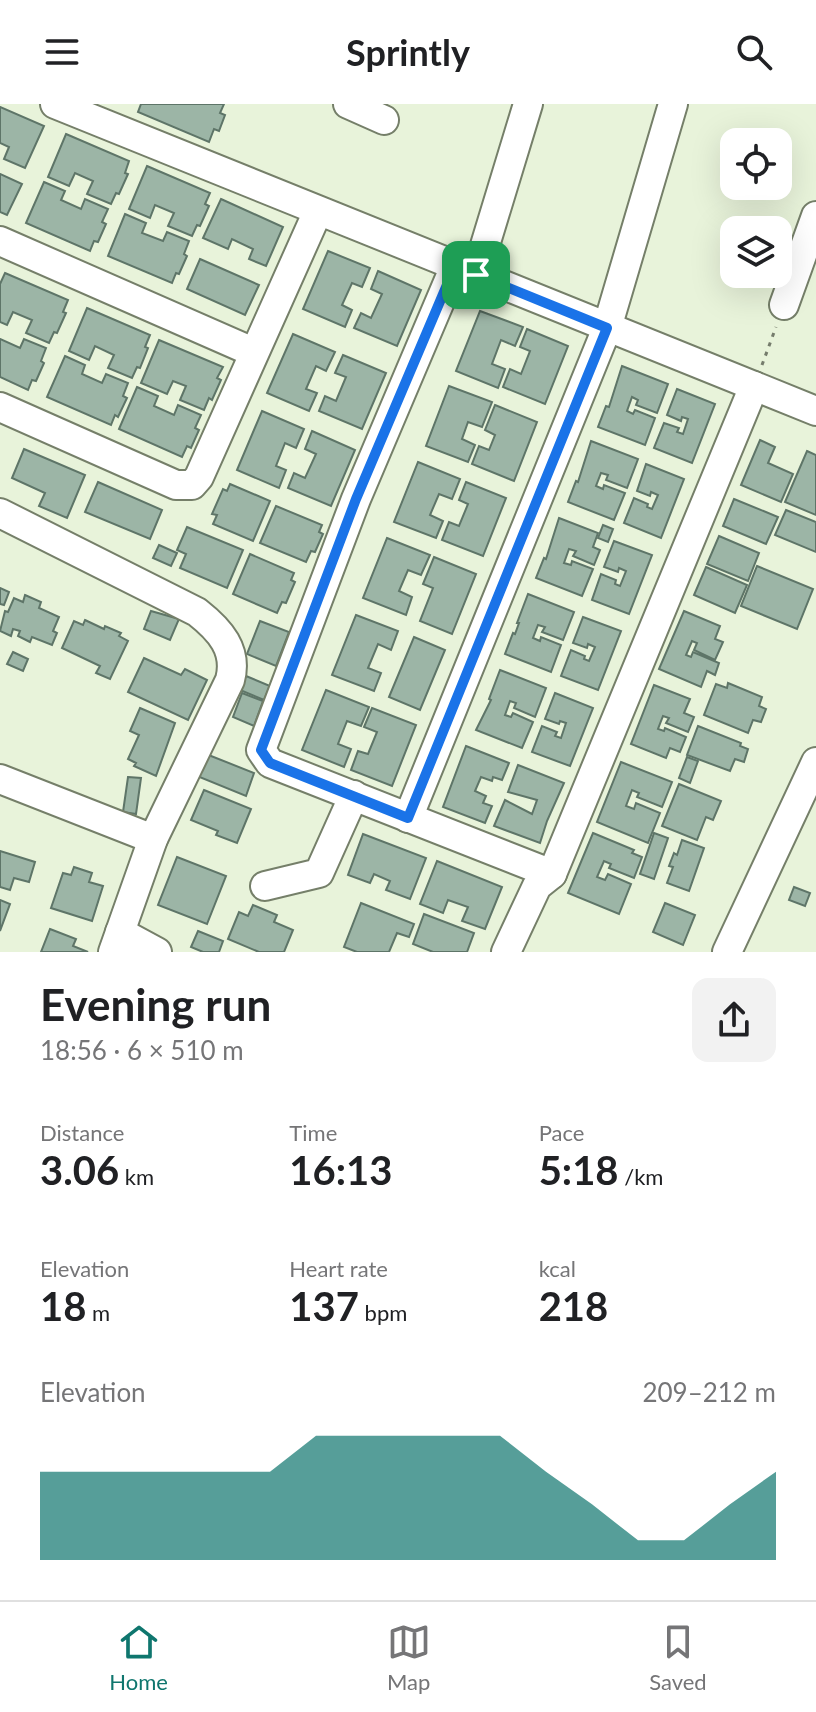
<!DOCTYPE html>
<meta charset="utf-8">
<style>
body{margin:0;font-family:Lato,sans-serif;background:#f2f2f2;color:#202124;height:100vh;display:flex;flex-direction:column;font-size:30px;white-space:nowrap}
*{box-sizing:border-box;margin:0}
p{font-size:26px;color:#757577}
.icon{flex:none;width:44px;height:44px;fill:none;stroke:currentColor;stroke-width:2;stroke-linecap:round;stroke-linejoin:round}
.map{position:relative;height:848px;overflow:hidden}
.details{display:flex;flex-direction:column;background:#fff;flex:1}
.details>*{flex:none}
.controls{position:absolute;left:720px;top:24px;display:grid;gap:16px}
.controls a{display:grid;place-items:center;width:72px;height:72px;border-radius:16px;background:#fff;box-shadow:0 8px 32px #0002;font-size:40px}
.pin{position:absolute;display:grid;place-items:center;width:68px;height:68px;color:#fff;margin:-34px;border-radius:16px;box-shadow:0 4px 12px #0006}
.round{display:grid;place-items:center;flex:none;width:84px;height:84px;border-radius:16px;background:#f2f2f2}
.head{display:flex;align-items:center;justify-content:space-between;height:136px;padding:0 40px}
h1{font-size:44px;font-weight:700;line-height:60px}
.metrics{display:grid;grid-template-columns:repeat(3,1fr);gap:12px;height:136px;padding:8px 40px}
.metrics div{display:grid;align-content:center}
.metrics b{font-size:40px;font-weight:700}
.metrics small{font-size:22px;font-weight:400}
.metrics p{font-size:22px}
.chart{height:224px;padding:16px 40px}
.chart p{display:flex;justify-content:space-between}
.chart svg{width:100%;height:144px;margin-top:8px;fill:#0f766e;opacity:.7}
header{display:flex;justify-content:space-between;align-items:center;height:104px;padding:0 40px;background:#fff;font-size:36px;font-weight:700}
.menu{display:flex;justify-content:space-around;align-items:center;height:112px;border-top:2px solid #e0e0e0;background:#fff;font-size:22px;color:#757577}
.menu a{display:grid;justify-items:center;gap:4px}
.menu .current{color:#0f766e}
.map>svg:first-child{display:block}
.building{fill:#9cb5a6;stroke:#5e7568;stroke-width:2}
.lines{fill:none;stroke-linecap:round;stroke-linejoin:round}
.minor-casing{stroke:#757f69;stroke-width:32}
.path{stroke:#757c6c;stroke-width:3;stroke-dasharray:4 6;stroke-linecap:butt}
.minor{stroke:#fff;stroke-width:28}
.route-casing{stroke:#fff;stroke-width:16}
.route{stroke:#1a73e8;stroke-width:10}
</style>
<header><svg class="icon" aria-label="menu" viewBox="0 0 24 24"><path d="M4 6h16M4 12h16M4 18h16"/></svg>Sprintly<svg class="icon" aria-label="search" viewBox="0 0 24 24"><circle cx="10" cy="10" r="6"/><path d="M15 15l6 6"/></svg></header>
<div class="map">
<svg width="816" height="848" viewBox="0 0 816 848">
<rect width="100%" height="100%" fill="#e8f3da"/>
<!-- building -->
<g class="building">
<path d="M141,0H224L220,9L225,11L219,27L214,25L209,38L138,8Z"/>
<path d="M0,3L44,22L25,64L4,55L9,43L0,39Z"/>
<path d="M66,30L129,57L125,69L128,70L119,90L116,89L111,100L87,90L93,77L75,69L69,82L48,73Z"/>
<path d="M147,62L210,89L205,100L209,102L200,122L197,121L192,132L168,122L174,109L155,101L150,114L129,105Z"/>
<path d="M0,70L22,80L7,111L0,108Z"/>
<path d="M44,78L65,87L61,96L81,105L85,95L108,105L102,118L106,120L98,138L94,137L90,147L26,119Z"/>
<path d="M221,95L283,123L266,162L249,155L253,145L232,135L228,145L203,134Z"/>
<path d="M125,110L146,119L142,129L163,137L167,128L189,137L184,150L187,152L179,170L176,169L172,179L108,152Z"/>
<path d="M328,147L370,164L362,183L352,179L342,201L352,206L345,223L303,205Z"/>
<path d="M200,155L259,181L245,211L187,185Z"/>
<path d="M378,167L421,186L397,242L354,224L361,209L371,214L382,190L371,185Z"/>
<path d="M5,169L68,196L63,208L66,209L57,229L54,228L49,239L26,229L32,216L13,208L7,221L0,218V180Z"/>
<path d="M87,204L150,231L145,243L148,244L140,264L137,263L132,274L108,264L114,251L95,242L89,256L69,247Z"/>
<path d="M480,207L523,223L515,242L501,236L492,260L505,265L498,284L456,267Z"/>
<path d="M527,225L568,242L545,300L503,283L510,265L521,270L530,247L520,243Z"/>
<path d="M293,230L335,248L326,267L316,262L306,285L317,289L309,307L267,289Z"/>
<path d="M0,235L20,244L24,235L46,244L41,257L44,259L36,277L32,276L28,286L0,273Z"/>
<path d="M159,236L223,263L217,274L221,276L212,296L209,294L204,306L180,296L186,282L173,277L167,290L141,279Z"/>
<path d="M343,251L386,269L362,325L319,307L325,292L336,297L346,273L335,269Z"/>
<path d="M65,252L85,261L82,270L102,279L106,270L128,279L123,292L127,294L118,313L115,311L111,321L47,293Z"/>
<path d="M622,262L668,280L657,309L636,301L638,296L632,293L627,307L633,310L635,306L655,314L645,341L598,323L606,302L609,303Z"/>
<path d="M449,282L492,298L482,323L468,318L462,335L475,341L468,358L426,342Z"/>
<path d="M137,283L158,292L154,302L174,311L178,301L201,311L195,324L199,326L191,344L187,342L182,353L119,325Z"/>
<path d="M677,285L715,300L692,359L654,344L664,319L679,324L677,328L683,330L688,315L682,313L681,317L667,311Z"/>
<path d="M495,301L537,318L514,377L472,360L479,342L489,346L495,331L485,326Z"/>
<path d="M262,307L304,325L296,344L285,339L276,362L286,366L279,384L237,366Z"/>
<path d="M312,327L355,346L331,402L288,384L294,369L305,374L316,350L305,345Z"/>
<path d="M760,336L775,343L768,359L793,370L781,398L741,381Z"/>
<path d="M591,337L638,355L627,384L606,376L608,371L601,369L596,382L603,385L604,381L625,389L614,416L568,398L576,377L578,378Z"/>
<path d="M24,345L85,371L67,414L39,402L45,389L12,374Z"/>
<path d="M807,347L816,351V411L785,398Z"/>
<path d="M418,358L460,375L452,395L439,390L430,411L443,417L436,434L394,418Z"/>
<path d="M646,360L684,375L661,434L624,419L634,394L648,400L647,403L652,405L658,391L651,388L650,392L637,387Z"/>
<path d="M98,378L162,406L150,435L85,408Z"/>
<path d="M466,378L506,394L483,452L442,436L449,418L459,422L468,400L459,396Z"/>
<path d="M230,380L270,397L253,437L213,420L217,411L212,410L223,385L227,387Z"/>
<path d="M734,395L778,413L766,440L723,422Z"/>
<path d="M276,402L322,421L319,428L323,430L315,448L311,447L306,458L260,439Z"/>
<path d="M786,406L816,418V448L775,431Z"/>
<path d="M559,414L598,429L593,443L600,446L594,461L573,452L576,447L569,445L564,459L571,461L572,457L593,465L582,492L536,474L544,454L546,455Z"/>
<path d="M603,421L613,425L608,438L598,434Z"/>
<path d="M187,423L243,446L227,484L180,464L186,450L177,446Z"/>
<path d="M719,432L759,449L748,477L707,460Z"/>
<path d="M387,434L430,451L421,471L408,466L399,487L412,493L406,511L363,494Z"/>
<path d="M614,437L652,451L629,510L592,496L601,470L616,476L615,480L620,482L626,467L619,464L618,468L604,463Z"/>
<path d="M159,441L177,449L171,462L153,454Z"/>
<path d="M250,450L294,469L291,476L295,478L286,499L282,498L277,509L233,490Z"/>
<path d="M434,453L476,470L452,530L420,517L433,484L423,480Z"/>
<path d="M757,462L813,485L797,525L741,502Z"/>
<path d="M706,463L747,481L735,509L694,491Z"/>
<path d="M0,484L9,488L4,501L0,500Z"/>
<path d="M528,490L574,508L563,536L542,528L545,523L538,521L533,534L540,537L541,533L561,541L551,568L505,550L513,529L515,530L519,519H517Z"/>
<path d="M25,491L41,498L39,504L59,513L53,527L57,529L52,541L32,533L30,538L18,532L20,527L13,525L11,532L0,527L5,507L8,508L14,494L23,498Z"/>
<path d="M151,507L179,515L170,536L144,525Z"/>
<path d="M684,507L720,522L715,535L723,538L715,556L694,546L697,539L692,537L686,551L691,553L693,548L719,559L715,571L707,567L701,583L659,565Z"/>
<path d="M356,511L398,527L391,546L378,540L368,564L381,569L374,587L332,571Z"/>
<path d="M583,513L621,527L598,586L561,572L571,546L585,552L584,555L589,557L595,543L588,540L587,544L573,539Z"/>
<path d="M85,516L104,525L105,522L121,529L119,532L128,537L110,575L96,569L100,562L62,544L74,517L83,521Z"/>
<path d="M260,517L289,528L276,562L247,550Z"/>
<path d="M414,533L445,546L420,606L389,593Z"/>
<path d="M13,548L28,555L23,567L7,560Z"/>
<path d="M144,554L181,571L185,565L207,576L188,616L128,588Z"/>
<path d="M500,566L546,584L535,613L514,604L516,599L510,597L505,611L511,613L513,609L533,618L522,644L476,626L491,596L489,595Z"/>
<path d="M246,572L270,582L264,596L240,586Z"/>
<path d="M728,579L762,593L759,602L766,605L761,618L753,616L748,629L704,611L716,580L727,584Z"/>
<path d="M654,581L690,595L684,609L694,613L688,628L666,619L669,614L663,612L658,625L664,627L665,624L686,633L680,648L670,644L666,654L631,640Z"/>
<path d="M326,586L369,603L361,622L347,617L338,640L351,645L344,663L302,646Z"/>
<path d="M242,589L263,597L254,622L233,613Z"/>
<path d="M555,589L593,604L570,662L532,648L542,622L557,628L555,632L561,634L566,619L560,617L559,620L545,615Z"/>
<path d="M140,604L175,619L156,672L134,662L136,659L128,655L139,631L130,627Z"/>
<path d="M372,604L416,621L392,682L351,666L358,647L368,650L377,628L364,623Z"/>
<path d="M698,622L741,639L740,642L748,645L744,658L735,655L730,667L687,651Z"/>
<path d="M466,642L509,659L502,676L493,673L492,677L481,673L475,687L486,692L483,699L492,702L485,719L443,703Z"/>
<path d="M206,650L254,669L246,692L197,672Z"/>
<path d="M687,653L698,657L690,679L679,674Z"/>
<path d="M621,658L672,678L662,703L637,693L639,689L632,686L626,702L634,705L636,699L660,709L648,739L597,718Z"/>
<path d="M518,661L564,679L547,717L540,739L494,722L505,696L532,710L537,696L508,688Z"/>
<path d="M128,673L141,674L136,710L123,708Z"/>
<path d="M679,680L721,697L713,716L706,713L697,736L662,722Z"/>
<path d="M204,686L251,705L237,739L216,731L218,727L191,716Z"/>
<path d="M593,729L634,746L632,749L642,753L634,774L609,764L611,760L604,757L597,773L605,776L608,770L631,780L619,810L568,789Z"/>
<path d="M654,729L668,734L654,775L640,770Z"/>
<path d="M363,730L426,754L410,795L386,786L390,777L374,770L370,779L348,771Z"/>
<path d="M682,736L704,744L689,787L667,779L673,763L669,762L674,749L677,751Z"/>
<path d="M0,747L35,758L29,778L14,774L10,786L0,783Z"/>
<path d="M177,753L226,772L207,820L158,801Z"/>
<path d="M437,757L502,783L485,825L462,817L468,803L448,796L443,809L420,800Z"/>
<path d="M74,763L92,769L89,778L103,782L92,817L51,804L63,769L71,771Z"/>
<path d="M794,783L810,789L805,802L789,796Z"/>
<path d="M0,796L10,800L0,827Z"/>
<path d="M361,799L414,820L409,833L397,829L389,848H357L344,843Z"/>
<path d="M665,799L695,811L683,841L653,828Z"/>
<path d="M253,801L277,811L274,818L293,826L284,848H259L228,835L239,808L248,812Z"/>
<path d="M424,810L474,829L467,848H433L413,840Z"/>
<path d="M50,825L76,835L73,842L88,848H41Z"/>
<path d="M198,827L223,837L219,848H203L191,843Z"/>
</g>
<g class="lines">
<!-- minor casing -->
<g class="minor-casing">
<g id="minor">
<path d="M55,0L816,307"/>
<path d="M348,0L384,16"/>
<path d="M0,137L253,248"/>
<path d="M455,162L356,395L261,646L270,659L552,770"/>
<path d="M476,171L528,0"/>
<path d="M784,201L816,112"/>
<path d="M0,303L176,381H192L199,373L318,107"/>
<path d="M0,409L197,508C220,526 238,546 230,576L153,735L113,848"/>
<path d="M0,675L153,735"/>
<path d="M408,714L607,224L673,0"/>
<path d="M265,782L319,769L354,691"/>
<path d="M120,828L157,848"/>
<path d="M506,848L537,782L552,770L754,282"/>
<path d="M727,848L816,658"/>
</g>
</g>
<!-- path -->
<path class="path" d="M762,261L776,223"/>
<!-- minor -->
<use href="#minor" class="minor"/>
</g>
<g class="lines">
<!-- route casing -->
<g class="route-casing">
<path id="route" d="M455,162L607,224L408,714L270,659L261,646L356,395Z"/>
</g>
<!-- route -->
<use href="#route" class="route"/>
</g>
</svg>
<div class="controls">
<a><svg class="icon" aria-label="locate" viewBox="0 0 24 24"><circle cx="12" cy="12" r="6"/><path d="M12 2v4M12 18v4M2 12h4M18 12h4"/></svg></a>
<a><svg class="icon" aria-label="layers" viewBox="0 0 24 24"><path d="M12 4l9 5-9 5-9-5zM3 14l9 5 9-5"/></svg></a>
</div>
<div class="pin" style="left:476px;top:171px;background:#1e9e55"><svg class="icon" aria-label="arrive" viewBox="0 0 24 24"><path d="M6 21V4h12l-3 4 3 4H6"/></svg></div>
</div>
<section class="details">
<div class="head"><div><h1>Evening run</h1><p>18:56 · 6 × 510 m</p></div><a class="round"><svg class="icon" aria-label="share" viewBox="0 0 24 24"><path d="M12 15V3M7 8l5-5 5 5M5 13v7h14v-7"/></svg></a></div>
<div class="metrics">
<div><p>Distance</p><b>3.06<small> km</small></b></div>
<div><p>Time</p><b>16:13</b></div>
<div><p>Pace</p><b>5:18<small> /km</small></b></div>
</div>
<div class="metrics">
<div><p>Elevation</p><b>18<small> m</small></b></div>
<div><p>Heart rate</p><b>137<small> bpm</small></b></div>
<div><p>kcal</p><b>218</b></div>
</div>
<div class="chart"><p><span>Elevation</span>209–212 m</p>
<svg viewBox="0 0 160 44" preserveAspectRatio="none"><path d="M0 44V17L10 17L20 17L30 17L40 17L50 17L60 6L70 6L80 6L90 6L100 6L110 17L120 27L130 38L140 38L150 27L160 17V44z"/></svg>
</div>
</section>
<nav class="menu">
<a class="current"><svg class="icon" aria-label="home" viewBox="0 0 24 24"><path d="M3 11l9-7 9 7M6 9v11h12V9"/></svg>Home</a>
<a><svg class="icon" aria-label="map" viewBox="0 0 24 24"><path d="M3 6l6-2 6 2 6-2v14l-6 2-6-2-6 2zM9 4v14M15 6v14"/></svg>Map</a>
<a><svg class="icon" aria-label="saved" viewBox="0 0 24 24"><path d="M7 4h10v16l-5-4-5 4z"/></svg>Saved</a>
</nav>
